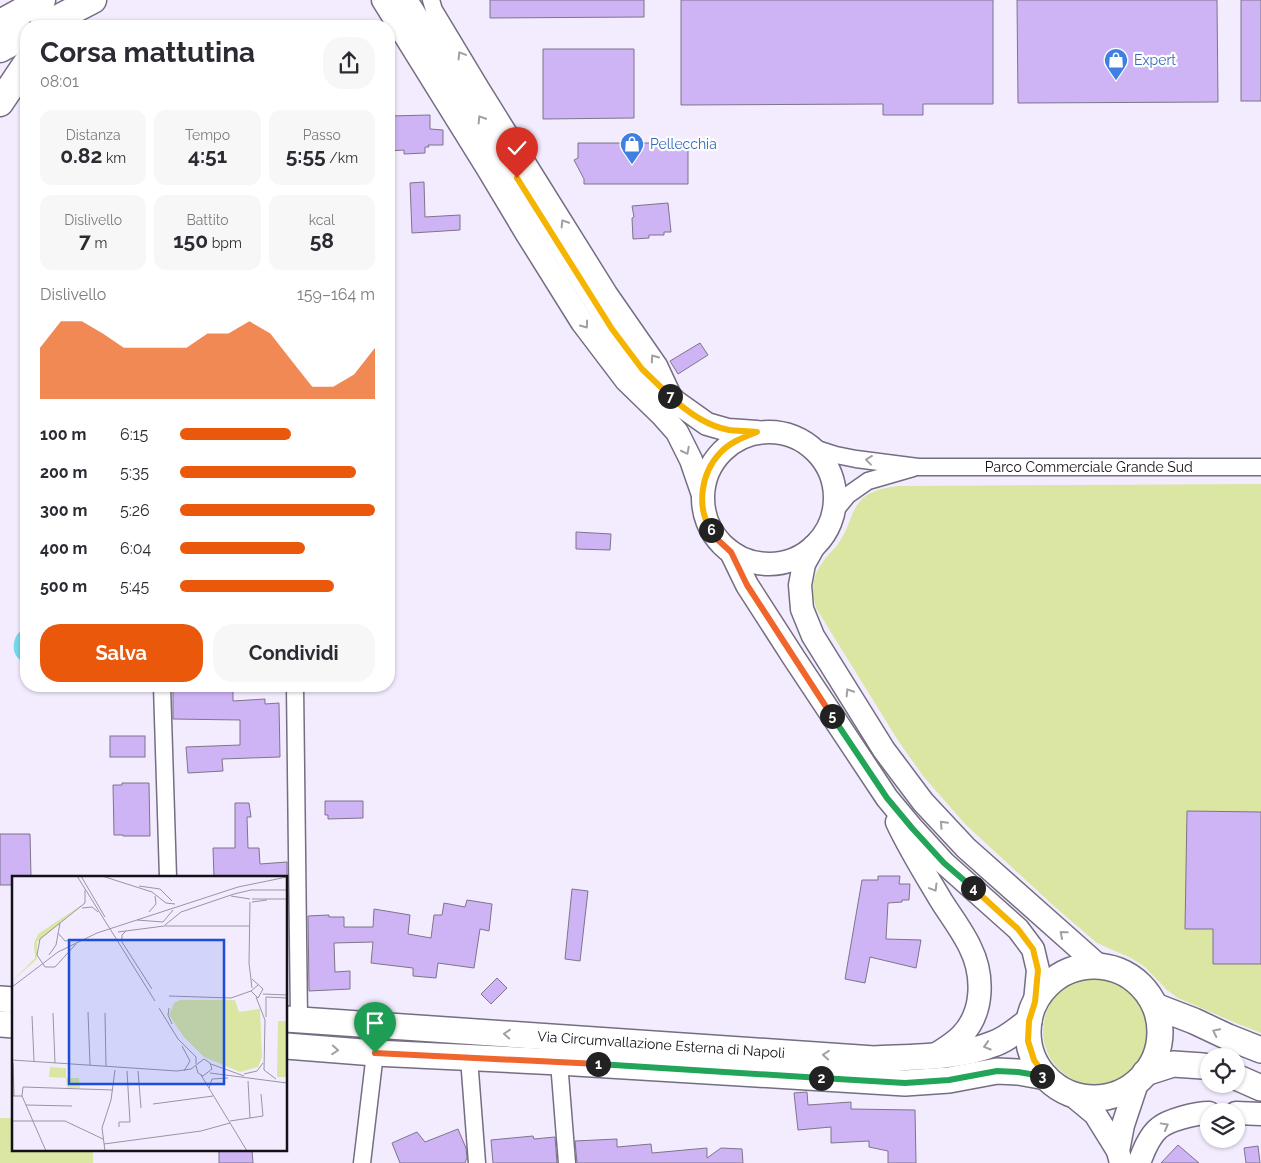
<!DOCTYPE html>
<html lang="it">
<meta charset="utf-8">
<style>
body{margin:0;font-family:Raleway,sans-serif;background:#f7f7f7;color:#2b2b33;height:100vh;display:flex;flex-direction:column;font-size:19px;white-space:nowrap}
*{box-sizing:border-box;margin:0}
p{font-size:16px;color:#7c7c81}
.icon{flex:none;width:28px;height:28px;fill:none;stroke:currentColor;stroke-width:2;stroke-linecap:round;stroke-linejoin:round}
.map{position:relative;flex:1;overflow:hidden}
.sheet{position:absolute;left:20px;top:20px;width:375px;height:672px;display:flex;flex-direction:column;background:#fff;border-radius:20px;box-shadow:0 1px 4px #0004}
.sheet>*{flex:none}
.fabs{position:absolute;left:1200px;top:1048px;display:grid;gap:10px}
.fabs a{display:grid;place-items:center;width:45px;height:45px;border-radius:50%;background:#fff;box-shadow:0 1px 4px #0004;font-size:25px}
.pin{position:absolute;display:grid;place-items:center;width:42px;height:42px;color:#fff;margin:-51px -21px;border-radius:50% 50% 50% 0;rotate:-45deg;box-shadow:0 0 5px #0007}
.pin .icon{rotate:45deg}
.km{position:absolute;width:25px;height:25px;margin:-12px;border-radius:50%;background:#222;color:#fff;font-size:14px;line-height:25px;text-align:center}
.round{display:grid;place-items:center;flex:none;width:52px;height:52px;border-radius:20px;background:#f7f7f7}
.head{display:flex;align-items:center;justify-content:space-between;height:85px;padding:0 20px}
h1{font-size:28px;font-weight:700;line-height:38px}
.figures{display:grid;grid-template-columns:repeat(3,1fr);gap:8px;height:85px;padding:5px 20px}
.figures div{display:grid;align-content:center;border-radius:12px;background:#f7f7f7;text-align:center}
.figures b{font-size:21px;font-weight:700}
.figures small{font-size:14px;font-weight:400}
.figures p{font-size:14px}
.chart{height:140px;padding:10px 20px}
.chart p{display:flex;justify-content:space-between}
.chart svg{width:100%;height:90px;margin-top:5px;fill:#ea580c;opacity:.7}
.cta{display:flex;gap:10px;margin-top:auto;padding:10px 20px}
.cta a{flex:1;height:58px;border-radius:20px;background:#ea580c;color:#fff;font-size:20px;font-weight:700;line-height:58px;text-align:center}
.cta a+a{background:#f7f7f7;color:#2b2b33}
ul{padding:0 20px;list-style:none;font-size:16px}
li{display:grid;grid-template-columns:80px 60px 1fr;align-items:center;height:38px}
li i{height:12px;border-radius:6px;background:#ea580c}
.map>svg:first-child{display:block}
.green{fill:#dae6a2}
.water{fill:#78d9ec}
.building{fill:#ceb3f5;stroke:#7d758a}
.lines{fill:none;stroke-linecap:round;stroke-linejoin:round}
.minor-casing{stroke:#756d82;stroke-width:19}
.secondary-casing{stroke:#756d82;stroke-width:25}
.primary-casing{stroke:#756d82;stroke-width:28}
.trunk-casing{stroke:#756d82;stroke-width:29}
.minor{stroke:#fff;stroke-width:16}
.secondary{stroke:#fff;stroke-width:22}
.primary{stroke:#fff;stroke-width:25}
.trunk{stroke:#fff;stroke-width:26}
.oneway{stroke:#a19fa3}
.split-1-casing{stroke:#fff;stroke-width:10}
.split-2-casing{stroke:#fff;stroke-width:10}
.split-3-casing{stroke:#fff;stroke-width:10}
.split-4-casing{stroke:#fff;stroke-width:10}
.split-5-casing{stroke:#fff;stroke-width:10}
.split-6-casing{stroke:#fff;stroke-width:10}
.split-7-casing{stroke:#fff;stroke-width:10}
.split-8-casing{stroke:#fff;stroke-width:10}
.split-1{stroke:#f0652b;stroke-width:6}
.split-2{stroke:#22a559;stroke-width:6}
.split-3{stroke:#22a559;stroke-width:6}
.split-4{stroke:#f5b400;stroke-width:6}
.split-5{stroke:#22a559;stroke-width:6}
.split-6{stroke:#f0652b;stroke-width:6}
.split-7{stroke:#f5b400;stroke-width:6}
.split-8{stroke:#f5b400;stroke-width:6}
.labels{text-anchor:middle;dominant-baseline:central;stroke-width:4.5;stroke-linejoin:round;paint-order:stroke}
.shop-label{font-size:14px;fill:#366cbe;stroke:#fdfdfd;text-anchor:start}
.street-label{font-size:14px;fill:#131018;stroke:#fdfdfd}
.inset-road{fill:none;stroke:#9994a3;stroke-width:1}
.view{fill:#1d4ed8;fill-opacity:0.15;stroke:#1d4ed8;stroke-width:2.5}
.inset-edge{fill:none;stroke:#131018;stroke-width:2.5}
</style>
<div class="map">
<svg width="1261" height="1163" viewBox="0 0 1261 1163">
<rect width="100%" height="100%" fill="#f3ecff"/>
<!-- green -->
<g class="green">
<path d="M1261,484V1033L1236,1023L1178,998L1167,990L1145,967L1131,958L1097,943L1055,907L965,824L924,777L899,742L816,608C810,585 813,573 829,554C833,550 838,545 841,539C850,526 851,509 863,498C872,490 887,487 899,486Z"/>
<circle cx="1097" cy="1031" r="54"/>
<path d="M0,1118H14V1149H93V1163H0Z"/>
</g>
<!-- water -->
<path class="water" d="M21,631L26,633V662C23,661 21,661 18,658C11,651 13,636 21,631Z"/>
<!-- building -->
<g class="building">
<path d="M490,0H644V17L490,18Z"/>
<path d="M681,0H993V104H923V115H883V104L681,105Z"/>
<path d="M1017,0H1217L1218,102L1018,103Z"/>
<rect x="1241" y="0" width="20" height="101"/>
<path d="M543,49H634V118L543,119Z"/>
<path d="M430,115V129L443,130V145H428L429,147H425V153L404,154V150L389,151V116Z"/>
<path d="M578,143H688V184H584V179L574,160L578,158Z"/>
<path d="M424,182L425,217L460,215V230L412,233L410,183Z"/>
<path d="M668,203L671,232H664V235H649V238L633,239L632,218L634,217L632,206Z"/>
<path d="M700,343L708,355L678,374L670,361Z"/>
<path d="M576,532L611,534L610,550L576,549Z"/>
<path d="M173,688L233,689V701L265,699V704L279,703L280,757L222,759L223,771L188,773L186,747L240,745V720L173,719Z"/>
<rect x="110" y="736" width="35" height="21"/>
<path d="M122,783H149L150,836H123V835H114L113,785H122Z"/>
<path d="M325,801H363V818L328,819V815H325Z"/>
<path d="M235,803H249L251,817H247L248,848H259L260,864L287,862V877H214L213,848H235Z"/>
<path d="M1187,811L1261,812V964H1213V929H1185Z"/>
<path d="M0,834H30L31,877H14V885H0Z"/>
<path d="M878,876H900L899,884H910L909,900H902V902L888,903L886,939L921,940L916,968L870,957L865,983L845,979L862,880H878Z"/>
<path d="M572,889L588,891L580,961L565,959Z"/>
<path d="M467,900L492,904L489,931L480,929L474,968L438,963L436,978L413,976V968L371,963L373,942L334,943L335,972L350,971V989L309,991L308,916L329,915V917H344V927H373L374,909L410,915L408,934L431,938L434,915H442L444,903L465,907Z"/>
<path d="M497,978L507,988L491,1004L481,994Z"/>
<path d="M807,1092L808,1105L851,1102V1109L915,1110L916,1163H888V1151L869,1147V1141L831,1143V1127L798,1130L794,1093Z"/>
<path d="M458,1129L466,1148L467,1158L465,1163H400L392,1143L417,1132L425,1142Z"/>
<path d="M533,1136L534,1139L555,1137L557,1163H493L491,1140Z"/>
<path d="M617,1139V1147L651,1144L652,1153L707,1148V1158L721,1148L742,1149L743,1163H577L575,1141Z"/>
<path d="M1178,1145L1199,1163H1161Z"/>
<path d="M1258,1146L1260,1163H1246L1244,1148Z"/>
<path d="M231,1149L252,1150L253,1163H219V1150Z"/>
</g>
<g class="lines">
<!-- minor casing -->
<g class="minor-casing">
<g id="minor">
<path d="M431,0L434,10L481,88L609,293L659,365L672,393"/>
<path id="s1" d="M811,447L836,455L856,459L918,467H1261"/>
<path d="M833,513L848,495L868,481L913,468"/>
<path d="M162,686L168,877"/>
<path d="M295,686L299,1020"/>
<path d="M469,1058L477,1163"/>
<path d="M559,1062L567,1163"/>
<path d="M362,1163L375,1053"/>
</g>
</g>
<!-- secondary casing -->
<g class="secondary-casing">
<g id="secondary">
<path d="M383,0L488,169L527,234L582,322L626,380L661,414L677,432L691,460L702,492"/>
<path d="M406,0L612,329L642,369L676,402L707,424L728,430L757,432"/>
<circle cx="769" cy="498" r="66"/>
<path d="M814,546L804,564L800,585L802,609L813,636L884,750L923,802L966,848L1099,966"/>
<path d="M731,552L747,585L794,658L887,798L912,828L944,863L1018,929L1033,949L1038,970L1035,1002"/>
<path d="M897,822C910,850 926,875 942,902C951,916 963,932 970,947C984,975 984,1013 961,1036C953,1044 943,1050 933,1056"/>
<path d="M1071,1094L1095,1114L1118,1151"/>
<path d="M1236,1113L1261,1114"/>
<path d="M1121,1163L1118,1151L1123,1125L1138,1080"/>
<path d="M1139,1163C1143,1152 1149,1136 1159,1128C1168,1120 1196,1113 1209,1113"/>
</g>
</g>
<!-- primary casing -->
<g class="primary-casing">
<g id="primary">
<circle cx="1094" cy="1032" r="66"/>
<path d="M0,999L14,1000"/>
<path d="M1155,1006L1194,1021L1228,1037L1261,1050"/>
<path id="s2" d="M286,1019L874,1059C911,1057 959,1058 993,1044C1006,1040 1018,1029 1029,1021"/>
<path d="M0,1024L14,1025"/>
<path d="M286,1046L375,1053L559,1062L905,1083L949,1080L997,1071L1018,1072L1046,1077"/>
<path d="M1145,1073L1173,1064L1203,1066L1209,1067"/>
<path d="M1236,1077L1261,1088"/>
</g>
</g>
<!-- trunk casing -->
<g class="trunk-casing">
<g id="trunk">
<path d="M0,23L42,0"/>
<path d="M43,26L93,0"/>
<path d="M0,49L26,35"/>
<path d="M0,103L26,64"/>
</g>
</g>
<!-- minor -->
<use href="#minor" class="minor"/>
<!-- secondary -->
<use href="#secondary" class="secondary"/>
<!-- primary -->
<use href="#primary" class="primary"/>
<!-- trunk -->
<use href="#trunk" class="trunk"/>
</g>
<!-- one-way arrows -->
<defs><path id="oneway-chevron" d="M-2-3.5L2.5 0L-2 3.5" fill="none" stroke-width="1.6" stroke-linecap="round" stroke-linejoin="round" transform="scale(1.25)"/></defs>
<g class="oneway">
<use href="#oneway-chevron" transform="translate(461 55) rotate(-121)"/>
<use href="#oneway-chevron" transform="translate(481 119) rotate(-122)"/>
<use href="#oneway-chevron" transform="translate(564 223) rotate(-122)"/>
<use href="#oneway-chevron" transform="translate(585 325) rotate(54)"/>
<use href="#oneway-chevron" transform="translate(654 358) rotate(-125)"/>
<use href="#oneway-chevron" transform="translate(686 451) rotate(63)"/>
<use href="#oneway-chevron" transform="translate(869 460) rotate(-173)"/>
<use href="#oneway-chevron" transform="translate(849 692) rotate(-122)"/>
<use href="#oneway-chevron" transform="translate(943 824) rotate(-133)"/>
<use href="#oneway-chevron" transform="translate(934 888) rotate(59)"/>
<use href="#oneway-chevron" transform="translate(1063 934) rotate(-139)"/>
<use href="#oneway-chevron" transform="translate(1216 1032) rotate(-154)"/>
<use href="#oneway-chevron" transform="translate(507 1034) rotate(-176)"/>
<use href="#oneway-chevron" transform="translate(987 1046) rotate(163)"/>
<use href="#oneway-chevron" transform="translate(335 1050) rotate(4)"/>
<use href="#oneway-chevron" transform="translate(826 1055) rotate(-176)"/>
<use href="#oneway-chevron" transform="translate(1165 1126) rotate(-29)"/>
</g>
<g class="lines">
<!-- split-1 casing -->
<g class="split-1-casing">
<path id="split-1" d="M375,1053L598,1064"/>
</g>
<!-- split-2 casing -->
<g class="split-2-casing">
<path id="split-2" d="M598,1064L821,1078"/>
</g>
<!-- split-3 casing -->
<g class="split-3-casing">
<path id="split-3" d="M821,1078L905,1083L949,1080L997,1071L1018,1072L1042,1076"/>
</g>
<!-- split-4 casing -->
<g class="split-4-casing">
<path id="split-4" d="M973,888L1018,929L1033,949L1038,970L1035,1002L1029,1021L1028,1041L1034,1060L1046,1077L1042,1076"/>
</g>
<!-- split-5 casing -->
<g class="split-5-casing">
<path id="split-5" d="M832,716L887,798L912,828L944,863L973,888"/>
</g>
<!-- split-6 casing -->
<g class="split-6-casing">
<path id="split-6" d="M711,530L718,540L731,552L747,585L832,716"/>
</g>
<!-- split-7 casing -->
<g class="split-7-casing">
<path id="split-7" d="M670,396C686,411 707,426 729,430C738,431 748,431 757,432C744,437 730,442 720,453C701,473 696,507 711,530"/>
</g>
<!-- split-8 casing -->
<g class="split-8-casing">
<path id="split-8" d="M517,178L612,329L642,369L670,396"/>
</g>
<!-- split-1 -->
<use href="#split-1" class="split-1"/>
<!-- split-2 -->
<use href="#split-2" class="split-2"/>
<!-- split-3 -->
<use href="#split-3" class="split-3"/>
<!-- split-4 -->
<use href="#split-4" class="split-4"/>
<!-- split-5 -->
<use href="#split-5" class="split-5"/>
<!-- split-6 -->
<use href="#split-6" class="split-6"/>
<!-- split-7 -->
<use href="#split-7" class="split-7"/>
<!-- split-8 -->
<use href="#split-8" class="split-8"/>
</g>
<!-- icons -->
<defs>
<g id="shop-pin" transform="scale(1.25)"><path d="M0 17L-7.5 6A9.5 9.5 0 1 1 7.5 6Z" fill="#3f7fe0" stroke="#fdfdfd"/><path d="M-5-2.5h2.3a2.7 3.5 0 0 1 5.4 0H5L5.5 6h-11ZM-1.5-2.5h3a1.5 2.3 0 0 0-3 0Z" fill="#fff"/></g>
</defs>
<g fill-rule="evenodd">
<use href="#shop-pin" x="1116" y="60"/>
<use href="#shop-pin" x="632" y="144"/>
</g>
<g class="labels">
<!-- shop labels -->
<g class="shop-label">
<text x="1134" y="60">Expert</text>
<text x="650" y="144">Pellecchia</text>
</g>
<!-- street labels -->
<g class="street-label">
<text stroke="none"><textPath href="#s1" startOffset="280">Parco Commerciale Grande Sud</textPath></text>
<text stroke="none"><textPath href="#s2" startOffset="376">Via Circumvallazione Esterna di Napoli</textPath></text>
</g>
</g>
<!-- overview -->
<g transform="translate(12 876)">
<rect width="275" height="275" fill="#f3ecff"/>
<path d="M71,28L25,66V83L0,105L23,82L22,67L26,58ZM168,124H223L227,136L248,133L250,181L246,191L228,196L192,181L171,160L157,139L162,127ZM266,145H275V201H265ZM38,191L54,192V202H67L68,212H55L54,202L37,201Z" fill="#dae6a2"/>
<path class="inset-road" d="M65,0L143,125M69,0L93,41M90,0L140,16L154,27L163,28M127,10L148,13L160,25M219,20L238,23M240,23H275M238,26L237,87L240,112M240,26L255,24M70,32L80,31L86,36M137,36L144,28L143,20M125,44L151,46L161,34M153,49L169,36L222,18L239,14H275M114,55L110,59V66L140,113M106,56L152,50H237M46,57L53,65L63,64M64,68L43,91H33L25,79L28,63L73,27V14M37,79L44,69L48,47M240,103L251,113L246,122L239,115L246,109M0,111L46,76L85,57L226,11L275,1M251,118L275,119M157,120L219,122L239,115M244,121L253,144L252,194L264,203M147,132L166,163L184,181V188M157,132L156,139L160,148M76,136L78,189M41,137L43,187M93,137L94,190M20,140L22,185M254,141V121L275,122M170,170L178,185L172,195M0,184L165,195L179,193L192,183L198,187L200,193L191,200L186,197L184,190M1,187L2,220M199,188L232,200M126,195L129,232M198,197L275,207M232,198L245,195L251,187M189,199L235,275M236,205L238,242M197,212L200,203L216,202M0,220H10L34,275M10,220L11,211L101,214M141,228L201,220M14,229L60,230M0,245H53L91,263M218,245L251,240L249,218M107,251V246H118L115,195M92,268L189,255L218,247M93,275L90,252L99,224L103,194"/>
<path class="view" d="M57,64H212V208H57Z"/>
<rect width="275" height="275" class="inset-edge"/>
</g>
</svg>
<div class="fabs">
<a><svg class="icon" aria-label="locate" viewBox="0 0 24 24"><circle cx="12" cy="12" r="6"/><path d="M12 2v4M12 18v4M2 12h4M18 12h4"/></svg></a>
<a><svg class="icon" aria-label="layers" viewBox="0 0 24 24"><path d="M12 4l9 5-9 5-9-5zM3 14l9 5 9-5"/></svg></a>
</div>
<div class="pin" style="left:375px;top:1053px;background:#1e9e55"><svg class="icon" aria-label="arrive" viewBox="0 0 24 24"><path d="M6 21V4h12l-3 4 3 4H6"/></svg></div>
<div class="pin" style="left:517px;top:178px;background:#d93025"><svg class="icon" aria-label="check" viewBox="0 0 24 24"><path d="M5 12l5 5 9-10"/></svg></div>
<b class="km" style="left:598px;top:1064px">1</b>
<b class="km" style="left:821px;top:1078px">2</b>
<b class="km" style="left:1042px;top:1076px">3</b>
<b class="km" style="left:973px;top:888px">4</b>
<b class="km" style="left:832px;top:716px">5</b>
<b class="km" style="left:711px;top:530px">6</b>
<b class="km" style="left:670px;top:396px">7</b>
<section class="sheet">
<div class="head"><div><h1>Corsa mattutina</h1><p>08:01</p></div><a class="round"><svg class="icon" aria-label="share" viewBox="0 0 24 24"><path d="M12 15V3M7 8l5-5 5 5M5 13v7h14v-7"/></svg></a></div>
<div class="figures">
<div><p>Distanza</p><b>0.82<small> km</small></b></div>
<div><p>Tempo</p><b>4:51</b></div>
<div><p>Passo</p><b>5:55<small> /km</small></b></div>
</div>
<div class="figures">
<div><p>Dislivello</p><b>7<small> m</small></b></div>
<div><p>Battito</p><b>150<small> bpm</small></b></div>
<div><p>kcal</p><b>58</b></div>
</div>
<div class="chart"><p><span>Dislivello</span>159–164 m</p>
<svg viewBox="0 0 160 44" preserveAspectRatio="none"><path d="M0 44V19L10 6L20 6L30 12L40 19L50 19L60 19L70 19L80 12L90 12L100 6L110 12L120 25L130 38L140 38L150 32L160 19V44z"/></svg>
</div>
<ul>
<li><b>100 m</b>6:15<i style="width:57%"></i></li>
<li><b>200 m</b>5:35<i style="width:90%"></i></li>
<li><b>300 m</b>5:26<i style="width:100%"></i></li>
<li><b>400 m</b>6:04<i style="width:64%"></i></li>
<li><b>500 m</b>5:45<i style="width:79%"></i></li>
</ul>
<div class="cta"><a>Salva</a><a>Condividi</a></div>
</section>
</div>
